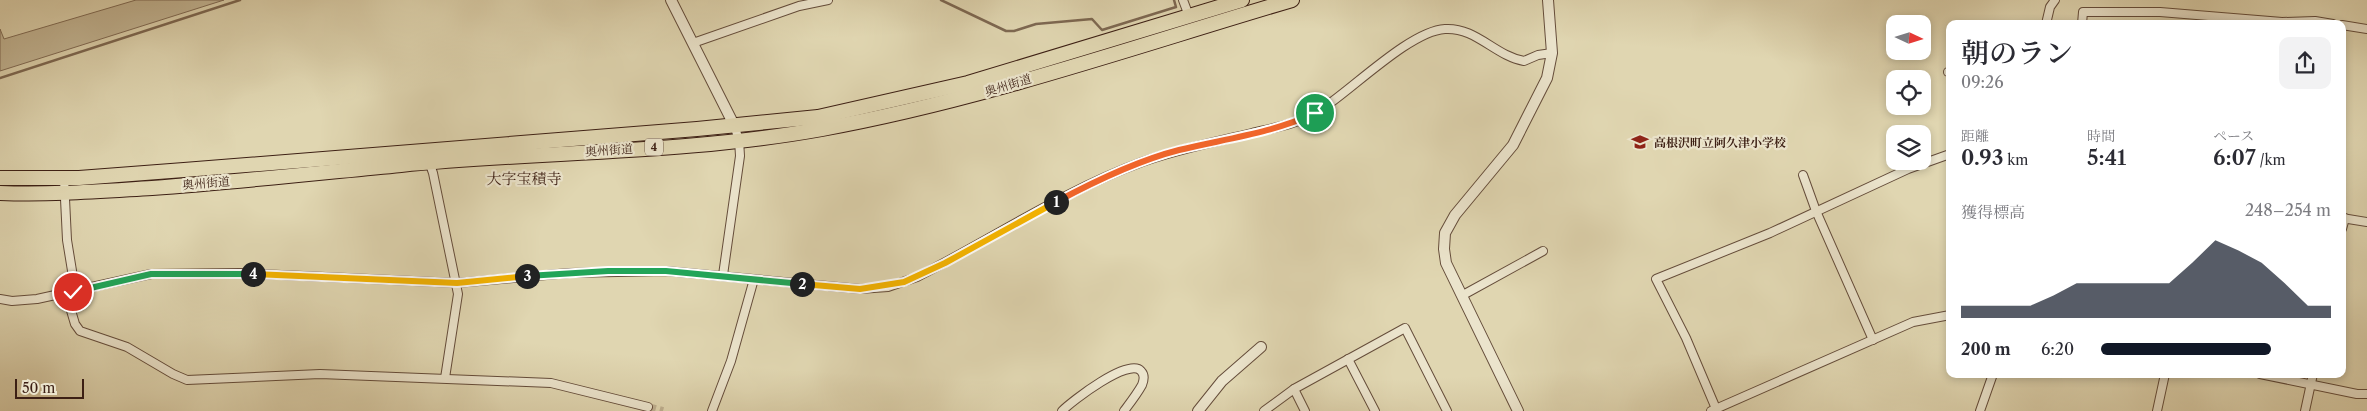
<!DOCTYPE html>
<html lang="ja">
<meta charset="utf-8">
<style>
body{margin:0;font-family:"Libre Caslon Text","Noto Serif JP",serif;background:#f2f2f3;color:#2b2b33;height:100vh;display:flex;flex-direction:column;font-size:19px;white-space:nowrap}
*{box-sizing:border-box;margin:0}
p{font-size:16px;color:#7c7c81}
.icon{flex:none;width:28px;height:28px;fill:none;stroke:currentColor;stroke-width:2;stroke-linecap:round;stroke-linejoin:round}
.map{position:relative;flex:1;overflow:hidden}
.panel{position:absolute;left:1946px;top:20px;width:400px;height:358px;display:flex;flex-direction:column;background:#fff;border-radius:10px;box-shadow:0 2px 8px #0003}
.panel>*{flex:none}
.needle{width:32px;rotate:94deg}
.buttons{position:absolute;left:1886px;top:15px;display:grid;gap:10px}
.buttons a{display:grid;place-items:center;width:45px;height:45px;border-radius:10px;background:#fff;box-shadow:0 2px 8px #0003;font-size:25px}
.scale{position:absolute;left:15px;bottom:12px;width:69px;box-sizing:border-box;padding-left:5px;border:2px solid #3c1f14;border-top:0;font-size:14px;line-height:18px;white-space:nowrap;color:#3c1f14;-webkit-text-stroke:4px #ebe4cc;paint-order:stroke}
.pin{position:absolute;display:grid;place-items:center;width:42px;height:42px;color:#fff;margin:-21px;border:2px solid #fff;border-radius:50%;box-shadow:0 1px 5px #0007}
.km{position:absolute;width:25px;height:25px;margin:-12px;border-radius:50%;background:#222;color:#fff;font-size:14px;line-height:25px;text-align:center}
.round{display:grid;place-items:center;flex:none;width:52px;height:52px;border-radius:10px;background:#f2f2f3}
.head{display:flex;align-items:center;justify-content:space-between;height:85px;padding:0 15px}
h1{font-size:28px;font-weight:600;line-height:38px}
.figures{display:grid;grid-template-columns:repeat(3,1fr);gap:8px;height:85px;padding:5px 15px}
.figures div{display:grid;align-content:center}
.figures b{font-size:21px;font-weight:600}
.figures small{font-size:14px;font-weight:400}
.figures p{font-size:14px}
.chart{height:140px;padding:10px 15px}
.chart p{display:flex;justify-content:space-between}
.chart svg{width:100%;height:90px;margin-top:5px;fill:#111827;opacity:.7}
ul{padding:0 15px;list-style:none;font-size:16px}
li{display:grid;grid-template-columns:80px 60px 1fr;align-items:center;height:38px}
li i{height:12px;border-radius:6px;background:#111827}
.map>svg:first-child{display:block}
.green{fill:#c4b796;stroke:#806b55}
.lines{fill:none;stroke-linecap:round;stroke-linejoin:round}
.stream{stroke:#7d6852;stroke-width:2.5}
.minor-tunnel{stroke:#bfb192;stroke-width:8;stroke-dasharray:8 4;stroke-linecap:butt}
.minor-casing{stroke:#654d3b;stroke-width:10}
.tertiary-casing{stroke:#654d3b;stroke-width:12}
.trunk-casing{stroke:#3c1f14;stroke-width:16}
.minor{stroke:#ebe4cc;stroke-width:8}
.tertiary{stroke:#ebe4cc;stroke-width:10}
.trunk{stroke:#e0d6b1;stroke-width:14}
.split-1-casing{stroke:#fff;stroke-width:10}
.split-2-casing{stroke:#fff;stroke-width:10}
.split-3-casing{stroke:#fff;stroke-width:10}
.split-4-casing{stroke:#fff;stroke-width:10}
.split-5-casing{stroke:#fff;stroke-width:10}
.split-1{stroke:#f0652b;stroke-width:6}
.split-2{stroke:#f5b400;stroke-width:6}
.split-3{stroke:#22a559;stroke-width:6}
.split-4{stroke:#f5b400;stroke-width:6}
.split-5{stroke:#22a559;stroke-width:6}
.labels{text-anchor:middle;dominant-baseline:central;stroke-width:4.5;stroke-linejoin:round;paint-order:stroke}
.shield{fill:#ebe4cc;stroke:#705a4b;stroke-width:1}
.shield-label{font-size:11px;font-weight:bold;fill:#3c1f14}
.street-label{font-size:12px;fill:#3c1f14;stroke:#ebe4cc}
.poi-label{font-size:12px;font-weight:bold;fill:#3c1f14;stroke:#ebe4cc;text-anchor:start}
.quarter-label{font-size:15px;fill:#3c1f14;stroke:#ebe4cc}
</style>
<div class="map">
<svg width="2367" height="411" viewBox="0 0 2367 411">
<rect width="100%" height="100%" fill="#e0d6b1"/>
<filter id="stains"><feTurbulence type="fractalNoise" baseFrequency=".004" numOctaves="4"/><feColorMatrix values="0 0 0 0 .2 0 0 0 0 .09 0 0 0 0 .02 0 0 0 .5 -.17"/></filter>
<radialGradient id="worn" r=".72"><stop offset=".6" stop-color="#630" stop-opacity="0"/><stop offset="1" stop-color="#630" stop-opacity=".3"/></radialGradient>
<!-- green -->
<path class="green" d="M136,0H224L0,71V29L4,39Z"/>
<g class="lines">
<!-- stream -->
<g class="stream">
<path d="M941,0L1006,31H1014L1036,24L1092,19L1102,30L1176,7L1174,0"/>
<path d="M0,78L240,0"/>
</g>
<!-- minor-tunnel -->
<path class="minor-tunnel" d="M648,407L663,411"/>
<!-- minor casing -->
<g class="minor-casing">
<g id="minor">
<path d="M1183,0L1189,16"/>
<path d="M2046,24L2050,7L2055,0"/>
<path d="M2082,24L2083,12H2160L2282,22L2315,21L2333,24"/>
<path d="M2342,25L2367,29"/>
<path d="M693,43L799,6L828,0"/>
<path d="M1948,72H1950"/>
<path d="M429,162L433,173L458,294L445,378"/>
<path d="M1803,175L1816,211L1873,340"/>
<path d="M64,178L67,240L74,283L70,307L75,324L80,331L127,347L173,374L187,380L320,374L551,383L648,407"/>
<path d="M2342,218L2367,222"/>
<path d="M2342,229L2345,218"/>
<path d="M723,275L740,156L739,140L734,125"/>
<path d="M1463,295L1543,251"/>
<path d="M0,299L12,301L37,299L151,274L240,273L457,283L569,273L666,271L860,289L888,287L917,277C992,239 1063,191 1142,162C1178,149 1215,142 1252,133C1273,128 1297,124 1316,113C1349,93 1409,31 1445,29C1476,27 1495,56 1524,61L1538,55L1552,53"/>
<path d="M1348,359L1375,411"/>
<path d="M2260,374L2357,394H2367"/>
<path d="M1294,389L1305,411"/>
<path d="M712,411L731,361L754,279"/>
<path d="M1062,411C1072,401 1129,357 1141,371C1145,375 1144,380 1142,385C1137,394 1130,403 1124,411"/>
<path d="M1264,411L1294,389L1405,328L1447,411"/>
<path d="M1711,411L1913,322L1950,315"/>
<path d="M1717,411L1686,338L1656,279L1770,233L1908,169L1950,154"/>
<path d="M1980,411L1993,374"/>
<path d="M2157,411L2165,374"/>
<path d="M2305,411L2313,374"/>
</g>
</g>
<!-- tertiary casing -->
<g class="tertiary-casing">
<g id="tertiary">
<path d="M671,0L734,125"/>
<path d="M1198,411L1222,381L1261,347"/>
<path d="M1518,411L1446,263L1444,249L1445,233L1455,215L1513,145L1547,78L1552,53L1548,0"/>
</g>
</g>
<!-- trunk casing -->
<g class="trunk-casing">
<g id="trunk">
<path d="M0,178H79L184,170L697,129L818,117L968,83L1242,0"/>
<path d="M0,193C51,195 101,191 152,188C235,182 318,173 401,165C541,151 683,154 822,129C982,100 1136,46 1292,0"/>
</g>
</g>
<!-- minor -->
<use href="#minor" class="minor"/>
<!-- tertiary -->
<use href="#tertiary" class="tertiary"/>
<!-- trunk -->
<use href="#trunk" class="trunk"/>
</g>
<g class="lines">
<!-- split-1 casing -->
<g class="split-1-casing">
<path id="split-1" d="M1056,202C1095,181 1136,161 1179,150C1224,139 1273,133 1315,113"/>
</g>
<!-- split-2 casing -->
<g class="split-2-casing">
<path id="split-2" d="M802,284L860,289L904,282L945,263L1056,202"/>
</g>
<!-- split-3 casing -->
<g class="split-3-casing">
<path id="split-3" d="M527,276L608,271H666L802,284"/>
</g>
<!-- split-4 casing -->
<g class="split-4-casing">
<path id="split-4" d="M253,274L457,283L527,276"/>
</g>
<!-- split-5 casing -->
<g class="split-5-casing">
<path id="split-5" d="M73,292L151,274H253"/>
</g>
<!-- split-1 -->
<use href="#split-1" class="split-1"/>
<!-- split-2 -->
<use href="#split-2" class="split-2"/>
<!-- split-3 -->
<use href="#split-3" class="split-3"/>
<!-- split-4 -->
<use href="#split-4" class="split-4"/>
<!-- split-5 -->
<use href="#split-5" class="split-5"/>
</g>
<!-- icons -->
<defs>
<g id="school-bare" transform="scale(1.35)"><path d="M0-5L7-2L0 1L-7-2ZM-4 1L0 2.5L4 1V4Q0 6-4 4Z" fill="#8f2418" stroke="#ebe4cc" stroke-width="2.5" paint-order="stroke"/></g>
</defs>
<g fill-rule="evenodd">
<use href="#school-bare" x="1640" y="142"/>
</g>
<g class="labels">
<!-- shield labels -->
<rect class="shield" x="645" y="138.5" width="18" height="17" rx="4"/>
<g class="shield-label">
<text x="654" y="147">4</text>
</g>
<!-- street labels -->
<g class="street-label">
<text transform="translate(1008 85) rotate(-17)">奥州街道</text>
<text transform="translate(609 150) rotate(-4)">奥州街道</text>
<text transform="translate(206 183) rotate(-5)">奥州街道</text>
</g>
<!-- poi labels -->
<g class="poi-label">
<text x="1654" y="142">高根沢町立阿久津小学校</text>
</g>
<!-- quarter labels -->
<g class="quarter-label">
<text x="524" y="178">大字宝積寺</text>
</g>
</g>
<rect width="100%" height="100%" filter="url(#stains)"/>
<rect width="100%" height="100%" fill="url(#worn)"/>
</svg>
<div class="buttons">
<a><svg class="needle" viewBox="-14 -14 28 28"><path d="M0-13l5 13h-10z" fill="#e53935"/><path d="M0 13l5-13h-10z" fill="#7c7c81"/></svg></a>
<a><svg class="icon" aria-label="locate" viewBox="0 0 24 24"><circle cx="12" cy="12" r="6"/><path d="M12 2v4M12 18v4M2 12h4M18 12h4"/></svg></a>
<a><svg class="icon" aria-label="layers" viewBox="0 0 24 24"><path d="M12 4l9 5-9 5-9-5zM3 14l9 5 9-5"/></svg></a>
</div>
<div class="scale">50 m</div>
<div class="pin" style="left:1315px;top:113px;background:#1e9e55"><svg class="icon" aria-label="arrive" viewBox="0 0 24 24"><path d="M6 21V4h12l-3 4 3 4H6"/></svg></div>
<div class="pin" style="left:73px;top:292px;background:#d93025"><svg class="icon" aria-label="check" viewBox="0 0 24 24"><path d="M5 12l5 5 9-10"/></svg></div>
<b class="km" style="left:1056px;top:202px">1</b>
<b class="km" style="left:802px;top:284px">2</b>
<b class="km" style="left:527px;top:276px">3</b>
<b class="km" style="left:253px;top:274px">4</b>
<section class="panel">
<div class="head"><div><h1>朝のラン</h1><p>09:26</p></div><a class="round"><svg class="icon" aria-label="share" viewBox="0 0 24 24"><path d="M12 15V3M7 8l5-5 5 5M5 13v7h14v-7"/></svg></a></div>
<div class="figures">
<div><p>距離</p><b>0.93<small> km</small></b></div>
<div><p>時間</p><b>5:41</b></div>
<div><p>ペース</p><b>6:07<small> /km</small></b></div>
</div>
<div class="chart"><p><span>獲得標高</span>248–254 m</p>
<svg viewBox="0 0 160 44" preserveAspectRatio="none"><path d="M0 44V38L10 38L20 38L30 38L40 33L50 27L60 27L70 27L80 27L90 27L100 17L110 6L120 11L130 17L140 27L150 38L160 38V44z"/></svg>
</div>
<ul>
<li><b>200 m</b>6:20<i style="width:74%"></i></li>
</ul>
</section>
</div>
